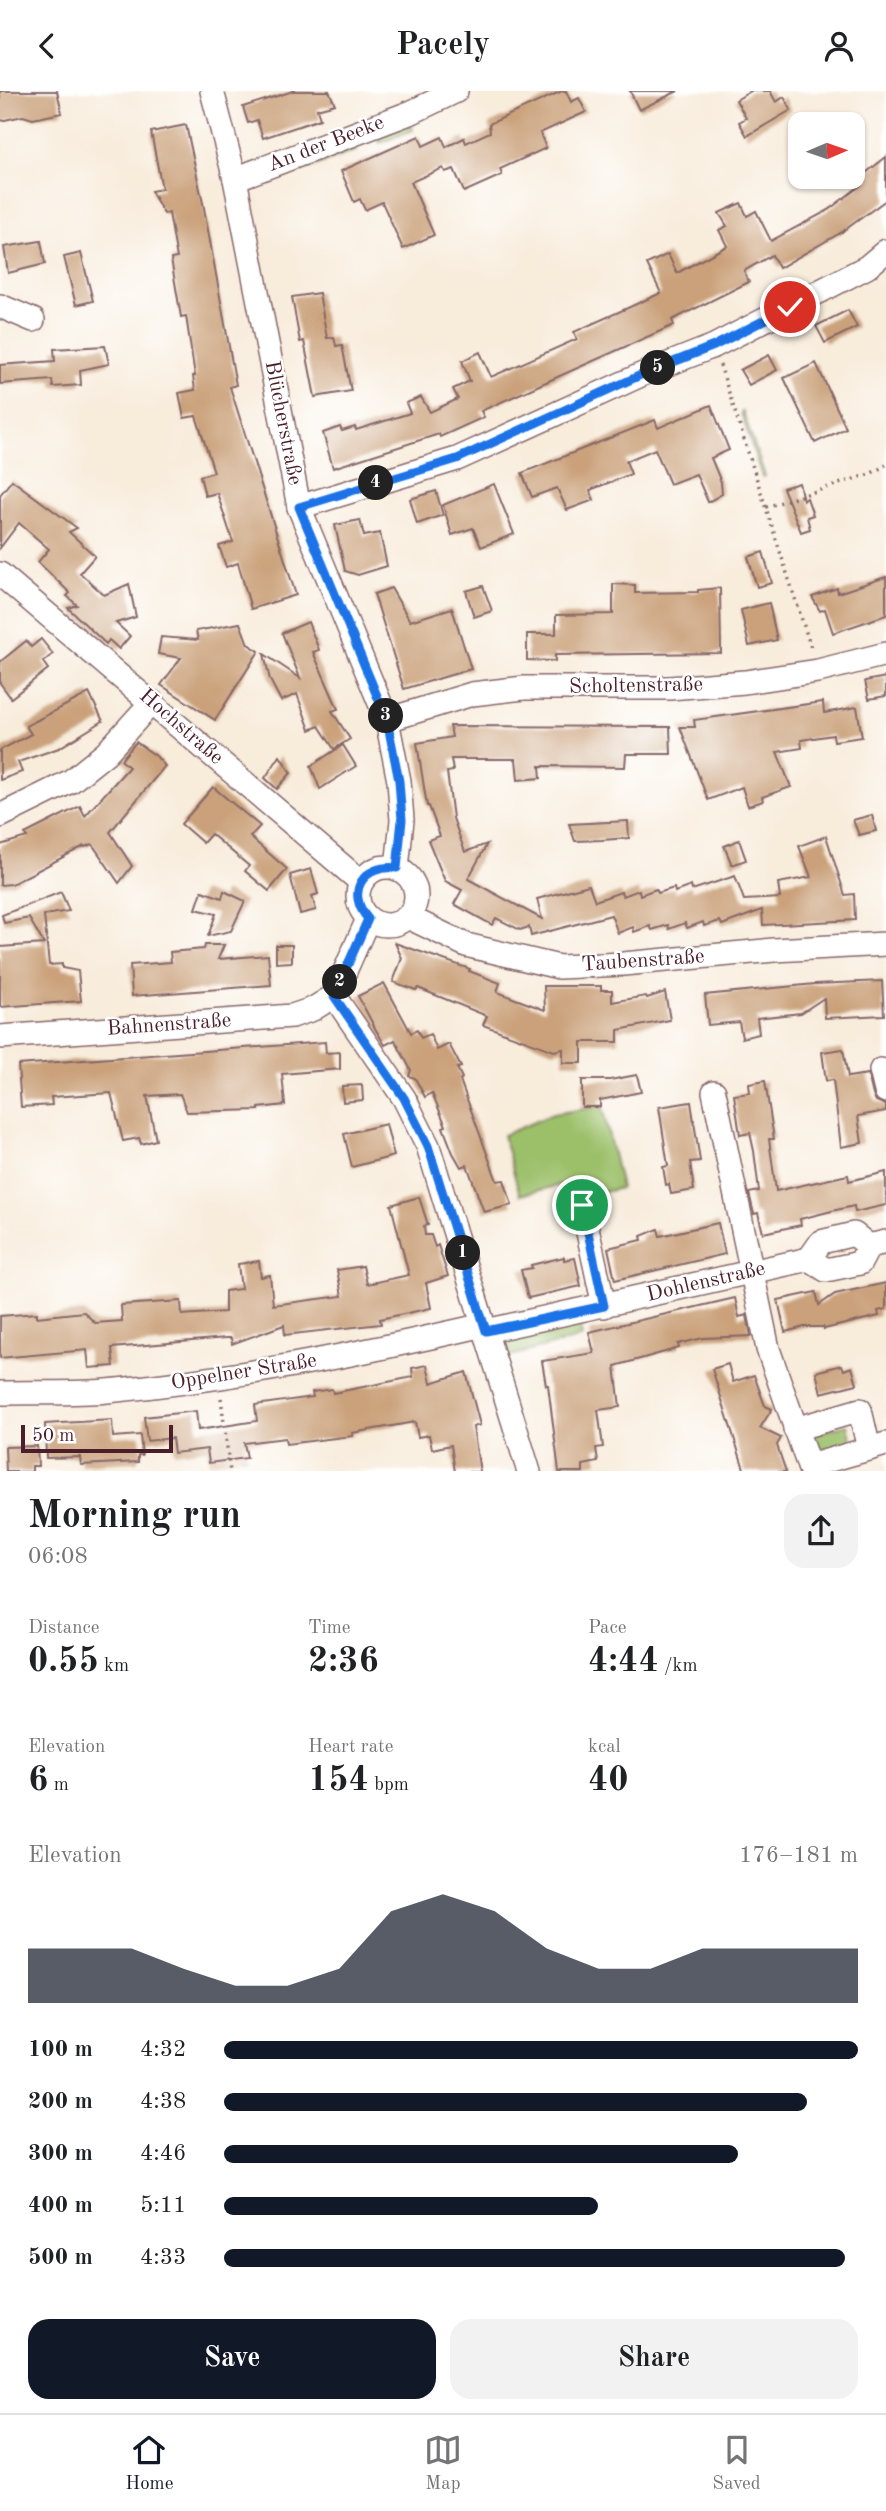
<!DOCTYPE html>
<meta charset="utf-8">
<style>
body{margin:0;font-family:"Old Standard TT",serif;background:#f2f2f2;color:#202124;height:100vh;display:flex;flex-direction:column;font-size:26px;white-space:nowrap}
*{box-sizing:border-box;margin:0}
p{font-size:23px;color:#757577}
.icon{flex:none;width:38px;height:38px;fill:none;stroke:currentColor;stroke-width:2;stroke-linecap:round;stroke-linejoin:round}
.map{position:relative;height:1380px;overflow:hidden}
.panel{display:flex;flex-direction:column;background:#fff;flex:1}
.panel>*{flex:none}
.needle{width:46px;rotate:88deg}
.tools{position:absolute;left:788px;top:21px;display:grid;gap:14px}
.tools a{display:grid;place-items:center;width:77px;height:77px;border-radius:14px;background:#fff;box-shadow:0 2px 5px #0004;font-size:35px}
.scale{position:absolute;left:21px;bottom:18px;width:152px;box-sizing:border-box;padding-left:7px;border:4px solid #4a1f2b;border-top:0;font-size:19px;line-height:24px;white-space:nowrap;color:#4a1f2b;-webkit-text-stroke:5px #fff;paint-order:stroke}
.pin{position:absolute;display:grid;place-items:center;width:60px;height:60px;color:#fff;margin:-30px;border:4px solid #fff;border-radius:50%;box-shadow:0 2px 7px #0007}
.km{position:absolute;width:35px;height:35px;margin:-18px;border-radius:50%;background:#222;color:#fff;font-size:19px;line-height:35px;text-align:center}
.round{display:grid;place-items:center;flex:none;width:74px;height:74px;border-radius:21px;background:#f2f2f2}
.headline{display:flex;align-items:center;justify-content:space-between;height:119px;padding:0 28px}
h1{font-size:38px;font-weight:700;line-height:52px}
.figures{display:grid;grid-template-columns:repeat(3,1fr);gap:10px;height:119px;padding:7px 28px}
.figures div{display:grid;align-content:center}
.figures b{font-size:35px;font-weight:700}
.figures small{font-size:19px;font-weight:400}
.figures p{font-size:19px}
.chart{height:196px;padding:14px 28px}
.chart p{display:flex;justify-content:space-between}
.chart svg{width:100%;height:126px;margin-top:7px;fill:#111827;opacity:.7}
.primary-button{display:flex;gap:14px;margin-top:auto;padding:14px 28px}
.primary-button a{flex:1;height:80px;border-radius:21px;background:#111827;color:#fff;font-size:28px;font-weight:700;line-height:80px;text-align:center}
.primary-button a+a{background:#f2f2f2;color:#202124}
ul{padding:0 28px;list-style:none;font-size:23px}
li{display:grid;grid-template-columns:112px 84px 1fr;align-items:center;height:52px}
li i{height:18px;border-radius:9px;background:#111827}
header{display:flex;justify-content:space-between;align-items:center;height:91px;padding:0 28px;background:#fff;font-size:32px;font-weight:700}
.dock{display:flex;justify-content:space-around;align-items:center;height:98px;border-top:2px solid #e0e0e0;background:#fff;font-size:19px;color:#757577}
.dock a{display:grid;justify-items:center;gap:4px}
.dock .active{color:#111827}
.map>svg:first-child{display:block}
.green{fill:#9cc06b;stroke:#73704b;stroke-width:2}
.building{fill:#caa17a}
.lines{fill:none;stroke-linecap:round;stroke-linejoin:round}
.minor-casing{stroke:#876769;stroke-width:26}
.path{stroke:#876769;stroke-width:3.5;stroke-dasharray:2 5;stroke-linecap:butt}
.minor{stroke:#fff;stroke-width:23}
.route-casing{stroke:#fff;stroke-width:14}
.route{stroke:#1a73e8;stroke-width:9}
.labels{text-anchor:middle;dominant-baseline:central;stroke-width:5;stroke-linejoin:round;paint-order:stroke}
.street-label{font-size:21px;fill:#4a1f2b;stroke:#fff}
</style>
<header><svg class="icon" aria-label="back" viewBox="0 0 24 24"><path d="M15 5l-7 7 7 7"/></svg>Pacely<svg class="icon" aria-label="person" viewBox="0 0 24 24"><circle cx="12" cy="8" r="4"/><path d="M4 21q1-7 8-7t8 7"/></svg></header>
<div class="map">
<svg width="886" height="1381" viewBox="0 0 886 1381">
<rect width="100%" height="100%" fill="#fff"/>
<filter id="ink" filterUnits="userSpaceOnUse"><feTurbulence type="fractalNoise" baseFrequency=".0143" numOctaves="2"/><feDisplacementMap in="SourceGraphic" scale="14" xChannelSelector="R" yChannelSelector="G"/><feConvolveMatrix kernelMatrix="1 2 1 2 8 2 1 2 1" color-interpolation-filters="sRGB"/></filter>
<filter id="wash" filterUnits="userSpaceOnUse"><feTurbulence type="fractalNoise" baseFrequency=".00686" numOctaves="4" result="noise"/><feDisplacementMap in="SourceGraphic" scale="28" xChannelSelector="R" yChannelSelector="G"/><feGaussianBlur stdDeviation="1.57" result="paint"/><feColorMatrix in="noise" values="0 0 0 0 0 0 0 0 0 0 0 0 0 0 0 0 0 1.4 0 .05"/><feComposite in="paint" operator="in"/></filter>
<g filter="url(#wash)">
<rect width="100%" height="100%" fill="#f8ecdb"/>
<!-- green -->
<g class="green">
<path d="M410,30L413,39L380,52L377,43Z"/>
<path d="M354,53L356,60L268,92L265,85Z"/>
<path d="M743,321L765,385L762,386L741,322Z"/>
<path d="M602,1015L621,1097L573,1108L568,1092L520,1104L503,1044L553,1023Z"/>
<path d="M579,1231L582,1246L507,1266L502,1252L505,1249Z"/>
<path d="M848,1334L851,1347L846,1355L829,1359L818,1356L816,1342Z"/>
</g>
<g id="blocks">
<!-- building -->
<g class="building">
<path d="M0,0H57L62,22L33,28L23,25L0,30Z"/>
<path d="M293,0H329L335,13L317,18L320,28L263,47L257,29L248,32L243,16Z"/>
<path d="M562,0H566L571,11L579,7L586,21L540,42L546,57L500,78L502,84L464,101L454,78L445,81L443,77L411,91L434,144L403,158L382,111L365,119L360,108L354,111L341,80L419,45L423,55L442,46L446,56L464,47L466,52L490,41L489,33Z"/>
<path d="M630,0H678L639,19Z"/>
<path d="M751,0H770L776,11L784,6L791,19L747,45L739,31L746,27L736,9Z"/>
<path d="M186,34L204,117L236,294L230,296L296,504L251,518L238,472L226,476L219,455L233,451L217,402L205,405L200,385L214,381L196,325L184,327L179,302L195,299L193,285H195L186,225L181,226L171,168L177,167L169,122L164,123L151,100L162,98L151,41Z"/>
<path d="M886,66V109L842,141L779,177L772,164L744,180L749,191L672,229L674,234L481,320L484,326L440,346L439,343L333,377L323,342L340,336L342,340L355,336L356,339L410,322L406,312L421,306L430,321L458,308L453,298L470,290L462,270L480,261L491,286L577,248L574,241L661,202L647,173L668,163L677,182L727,155L719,139L727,135L719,122L741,112L747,125L756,120L771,150L827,120L861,94L857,89Z"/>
<path d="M41,150L45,173L8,182L4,156Z"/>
<path d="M81,162L93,210L76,214L64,166Z"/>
<path d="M319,202L327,247L334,246L336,255L342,254L351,300L315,306L304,250L300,251L292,206Z"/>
<path d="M848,219L857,236L825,252L816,235Z"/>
<path d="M105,255L109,273L80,279L81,294L53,296L52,289L0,293V274L55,270L54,258Z"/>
<path d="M769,264L777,279L749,294L740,279Z"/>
<path d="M816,272L846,337L815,352L784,287Z"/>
<path d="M711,314L729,359L711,367L721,391L722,403L708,411L696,383L670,393L655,358L626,370L631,383L590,399L594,409L567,419L557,397L532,406L522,382L655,329L658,337Z"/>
<path d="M12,389L77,437L69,441L95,465L80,482L104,504L129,493L136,526L116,532L130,545L119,558L109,549L106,553L68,517L77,514L67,505L70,502L38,471L49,458L19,432L0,457V404Z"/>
<path d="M799,392L803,409L807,407L813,424L807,426L810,438L801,441L783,397Z"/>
<path d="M494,393L514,443L481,456L473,437L452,444L443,414Z"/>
<path d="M436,400L443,424L417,433L410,408Z"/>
<path d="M360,429L364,445L380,442L387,475L358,484L345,480L335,434Z"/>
<path d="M763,461L772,492L757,496L748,466Z"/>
<path d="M886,486V524L833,542L825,518L820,520L812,506L837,497L838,502Z"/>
<path d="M613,493L635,494V502L698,501V499L720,497L721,562L555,564V570L527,569V543H556V524L613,523Z"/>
<path d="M483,495L492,520L474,526L466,500Z"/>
<path d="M391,497L410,530L452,517L471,578L404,598L374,503Z"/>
<path d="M769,512L777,549L749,555L741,519Z"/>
<path d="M308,531L319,559L313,561L338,618L332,620L350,648L334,658L319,635L310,639L297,603L281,610L270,589L264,563L300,587L282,542Z"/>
<path d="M240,532L248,553L259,560L215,629L161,594L181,567L158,563L161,546L198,549L196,540Z"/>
<path d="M41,548L53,563L43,571L48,578L11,607L0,592V571L26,550L31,556Z"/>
<path d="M886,586V605L869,608L865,590Z"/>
<path d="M89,602L103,630L59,657L18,671L22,681L0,689V659L31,643L26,635Z"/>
<path d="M823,611L824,622L857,616L862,646L834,650L833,644L801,649L802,657L777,661L791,696L762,706L763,710L748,715L742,696L708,709L680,636H695L694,629Z"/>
<path d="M450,635L670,636L671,663H626L625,676L540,675L541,687L518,689L516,668H451L453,680L447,681L453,727L465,761L487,753L468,788L542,828L537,808L589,794L595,810L621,801L623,805L639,799L640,804L656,798L658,802L674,797L675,801L691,795L692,799L735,785L744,809L780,807L778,792L811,786L799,755L826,745L845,804L854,803L855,829L763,834L762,819L722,834L720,830L704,835L703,831L687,837L685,832L669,838L668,834L652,839L650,835L634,841L633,836L618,842L611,824L531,845L529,836L520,839L496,827L492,834L454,813L462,799L445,790L428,749L440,745L429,715H427L417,652L452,646Z"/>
<path d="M136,651L156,665L165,675L110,741L132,775L119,792L92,753L85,756L84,755L12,793L0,794V754L27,746L25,743L80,715L85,725L129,676L121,669Z"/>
<path d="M343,654L356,675L320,698L311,675Z"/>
<path d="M280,665L291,682L277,698L265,687Z"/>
<path d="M213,696L260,735L250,746L287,778L269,800L245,780L249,775L211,743L203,752L181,733Z"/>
<path d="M872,724L876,740L859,744L853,729Z"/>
<path d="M628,730L629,747L602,749L575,750L569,733Z"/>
<path d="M739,749L746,769L732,774L724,755Z"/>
<path d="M311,778L318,803L312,805L316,819L300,823L290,784Z"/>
<path d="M202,800L222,807L224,800L245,810L231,840L208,845L216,823L196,818Z"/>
<path d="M61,801L69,820L44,824L49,874L62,873V877L78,880L81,910L0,916V856L44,853L29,827L4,832L2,824Z"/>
<path d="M395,852L470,878L469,880L500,892L497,901L545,919L544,895H601V899H612V911L646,905L647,907L665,901L670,929L618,939V951H582V972H563V958L554,960L483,934L487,925L418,897L416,899L393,891L402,867Z"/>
<path d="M205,854H224L218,868L268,864L271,894L132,905L130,874L171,871L170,861L204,858Z"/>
<path d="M276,854H292V871L276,872Z"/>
<path d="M882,890L884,924L825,927L824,907L801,922L757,927L759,943L742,947L739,931L708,934L705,904L815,893Z"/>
<path d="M384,892L411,942L417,939L421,947L430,943L437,959L449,953L461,976L457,977L462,987L460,989L497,1090L504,1089L512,1114L484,1121L467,1074L461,1076L453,1062L443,1036L446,1035L432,1002L425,1006L415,987L409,985L411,979L395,949L385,954L376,939L358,905Z"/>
<path d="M325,951L326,962L340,961V978L282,983L285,1014L259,1017V1019L187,1021L180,1003L147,1005L156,1049L141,1053L139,1047L123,1050L111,1002L51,1006L52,1014L21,1016L18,974Z"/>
<path d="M843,958L848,986L868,983L873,1004L876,1010L886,1014V1020L858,1025L862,1052L841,1056L833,989L826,990L822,961Z"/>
<path d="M637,984L641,1001L600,1009V1016H582V989H610Z"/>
<path d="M765,990L774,1048H769L776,1100L848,1084L849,1090L886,1081V1114L855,1121L854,1115L836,1119L800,1128L801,1134L763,1142L758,1122L754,1123L749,1102L759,1100L754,1060L750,1042L740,1044L734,1004L750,1002L749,993Z"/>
<path d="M362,994L363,1009L343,1011L342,995Z"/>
<path d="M691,1011L700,1070L690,1071L694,1099L671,1103L669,1093L666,1094L663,1076L668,1075L659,1016Z"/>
<path d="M386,1033L394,1065L352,1076L344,1043Z"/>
<path d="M419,1106L428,1134L424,1135L425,1144H431L435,1156L438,1154L448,1185L426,1192L431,1217L380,1228L381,1233L285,1244L284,1234L232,1253L231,1247H226L112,1257L114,1275L89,1277L87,1259L0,1267V1225L37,1222V1226L84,1221L95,1232L122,1230L121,1214L181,1210L182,1224L225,1221V1200L241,1198L238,1173L259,1170L261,1186L270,1184L273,1214L342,1205L337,1179L363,1175L367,1193L409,1184L391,1114Z"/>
<path d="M718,1132L725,1163L615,1189L608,1157L642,1149L641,1145L658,1138L660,1145Z"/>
<path d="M564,1166V1169L575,1167L581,1195L528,1207L521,1179L532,1177L531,1174Z"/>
<path d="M886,1192V1218L878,1220L879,1225L824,1238L823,1236H804L785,1241L778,1209L816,1201L819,1214L835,1203Z"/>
<path d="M735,1207L739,1226L747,1224L751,1245L703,1247L678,1253L679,1257L615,1275L620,1316L598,1319L603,1356L596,1357L598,1371L583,1374V1381H559L548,1294H546L542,1270L594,1262L589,1241Z"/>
<path d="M728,1273L733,1291L754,1284L765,1315L772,1318L760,1337L781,1347L777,1354L786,1381H745L712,1278Z"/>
<path d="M427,1274L431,1292L466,1281L480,1334L473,1336L480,1381H455L451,1354L432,1358L429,1344L418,1346L415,1331L352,1342L353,1345L286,1353L285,1347L244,1352L247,1367L209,1372L207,1358L174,1362L172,1347L147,1350L144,1326L196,1320L198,1339L257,1330L255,1314L313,1306L312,1301L332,1298L333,1302L413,1286L412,1277Z"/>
<path d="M842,1274L844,1279L852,1276L857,1293L821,1302L816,1281Z"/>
<path d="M112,1329L113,1346L140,1344L142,1364H138V1371L81,1374L80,1366L46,1367L45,1333Z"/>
<path d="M37,1355L38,1375H32V1381H6L5,1356Z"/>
</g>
</g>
</g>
<g filter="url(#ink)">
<use href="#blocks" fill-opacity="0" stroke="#876769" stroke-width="2"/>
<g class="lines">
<!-- minor casing -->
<g class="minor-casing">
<g id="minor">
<path d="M212,0L235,88L299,416L387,629L399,690L402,729L397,777"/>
<path d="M235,88L412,21L456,0"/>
<path d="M0,215L33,229"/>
<path d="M299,416L457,368L643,283L714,255L867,176L886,160"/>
<path d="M0,483L361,791"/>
<path d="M387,629L472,603L524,597H669L745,591L818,580L886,563"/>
<path d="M0,725L71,690L106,662L152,611"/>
<circle cx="387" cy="805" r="29"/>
<path d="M408,826L466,854L559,876L623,873L774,859L886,853"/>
<path d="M368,828L334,905L404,1007L428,1055L529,1381"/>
<path d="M0,946L292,925L313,918L334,905"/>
<path d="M881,979L886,1000"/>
<path d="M714,1001L768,1258L811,1381"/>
<path d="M582,1114L604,1215"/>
<path d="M809,1168L821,1151L854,1143L869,1155"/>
<path d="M486,1240L809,1168L826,1179L860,1172L869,1155L886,1151"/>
<path d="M0,1302C35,1301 71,1303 107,1300C236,1288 358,1263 484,1234"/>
<path d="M795,1338L860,1319L869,1358"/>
<path d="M809,1375L886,1353"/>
</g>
</g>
<!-- path -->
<g class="path">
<path d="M720,274L812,560"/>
<path d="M766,416L870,383L886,374"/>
<path d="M221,1307L230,1381"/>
</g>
<!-- minor -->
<use href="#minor" class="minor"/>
</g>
</g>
<g class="lines" filter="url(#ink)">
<!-- route casing -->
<g class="route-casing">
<path id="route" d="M582,1114L604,1215L486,1240L428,1055L404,1007L334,905L368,828C345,801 363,773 397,777L402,729L399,690L387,629L299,416L457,368L643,283L714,255L790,216"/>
</g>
<!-- route -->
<use href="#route" class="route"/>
</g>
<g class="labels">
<!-- street labels -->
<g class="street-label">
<text transform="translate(326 53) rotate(-21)">An der Beeke</text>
<text transform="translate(283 332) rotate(79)">Blücherstraße</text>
<text transform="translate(636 595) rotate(-1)">Scholtenstraße</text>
<text transform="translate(181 636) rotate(41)">Hochstraße</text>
<text transform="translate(643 870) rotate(-4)">Taubenstraße</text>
<text transform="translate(169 934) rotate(-4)">Bahnenstraße</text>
<text transform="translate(706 1191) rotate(-13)">Dohlenstraße</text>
<text transform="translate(244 1281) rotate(-9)">Oppelner Straße</text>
</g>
</g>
</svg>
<div class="tools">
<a><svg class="needle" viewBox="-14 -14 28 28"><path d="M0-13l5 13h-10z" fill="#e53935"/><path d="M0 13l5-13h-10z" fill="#757577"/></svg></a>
</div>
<div class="scale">50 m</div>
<div class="pin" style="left:582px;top:1114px;background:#1e9e55"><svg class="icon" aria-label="arrive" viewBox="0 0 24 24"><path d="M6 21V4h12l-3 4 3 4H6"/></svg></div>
<div class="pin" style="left:790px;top:216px;background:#d93025"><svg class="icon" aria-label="check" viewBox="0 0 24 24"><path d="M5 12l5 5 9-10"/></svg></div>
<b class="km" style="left:463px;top:1162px">1</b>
<b class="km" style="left:340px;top:891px">2</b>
<b class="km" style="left:386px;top:625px">3</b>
<b class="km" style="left:376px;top:392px">4</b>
<b class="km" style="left:658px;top:277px">5</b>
</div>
<section class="panel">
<div class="headline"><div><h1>Morning run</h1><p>06:08</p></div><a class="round"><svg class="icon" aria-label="share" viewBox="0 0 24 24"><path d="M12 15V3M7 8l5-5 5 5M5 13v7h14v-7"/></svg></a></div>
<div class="figures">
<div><p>Distance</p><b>0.55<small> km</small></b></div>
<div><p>Time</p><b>2:36</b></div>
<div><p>Pace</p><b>4:44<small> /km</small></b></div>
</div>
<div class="figures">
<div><p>Elevation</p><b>6<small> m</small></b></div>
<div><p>Heart rate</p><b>154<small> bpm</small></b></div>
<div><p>kcal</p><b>40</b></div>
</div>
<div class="chart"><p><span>Elevation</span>176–181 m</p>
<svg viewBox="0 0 160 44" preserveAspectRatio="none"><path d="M0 44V25L10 25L20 25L30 32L40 38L50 38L60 32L70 12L80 6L90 12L100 25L110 32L120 32L130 25L140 25L150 25L160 25V44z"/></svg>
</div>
<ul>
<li><b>100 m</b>4:32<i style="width:100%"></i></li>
<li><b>200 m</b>4:38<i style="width:92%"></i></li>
<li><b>300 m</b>4:46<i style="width:81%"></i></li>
<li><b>400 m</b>5:11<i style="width:59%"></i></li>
<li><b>500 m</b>4:33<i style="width:98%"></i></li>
</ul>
<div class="primary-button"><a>Save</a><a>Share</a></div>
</section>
<nav class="dock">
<a class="active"><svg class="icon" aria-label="home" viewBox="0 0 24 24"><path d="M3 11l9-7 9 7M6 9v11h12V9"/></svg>Home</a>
<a><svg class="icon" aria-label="map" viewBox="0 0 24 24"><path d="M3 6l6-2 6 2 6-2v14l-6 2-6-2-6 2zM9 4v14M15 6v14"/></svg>Map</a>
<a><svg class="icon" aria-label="saved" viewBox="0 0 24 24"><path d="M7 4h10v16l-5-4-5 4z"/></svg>Saved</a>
</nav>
